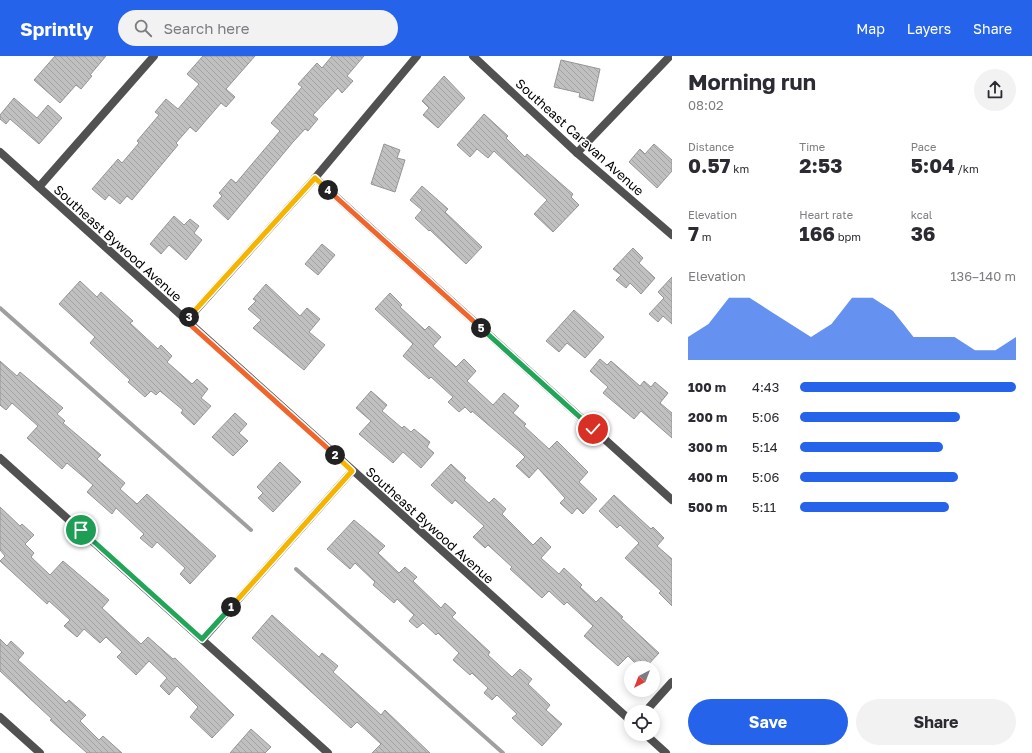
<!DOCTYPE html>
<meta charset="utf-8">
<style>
body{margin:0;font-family:"Golos Text",sans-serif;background:#f2f2f3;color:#2b2b33;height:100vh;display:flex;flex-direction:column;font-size:15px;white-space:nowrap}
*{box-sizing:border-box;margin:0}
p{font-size:13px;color:#7c7c81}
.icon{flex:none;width:22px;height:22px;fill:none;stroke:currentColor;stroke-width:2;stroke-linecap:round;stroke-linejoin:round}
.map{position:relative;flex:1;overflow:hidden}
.details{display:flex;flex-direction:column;background:#fff;width:360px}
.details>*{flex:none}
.needle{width:26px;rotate:222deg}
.tools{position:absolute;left:624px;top:605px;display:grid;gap:8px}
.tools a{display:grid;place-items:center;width:36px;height:36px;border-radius:50%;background:#fff;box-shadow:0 2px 10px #0003;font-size:20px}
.pin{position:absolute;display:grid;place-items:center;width:34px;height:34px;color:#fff;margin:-17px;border:2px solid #fff;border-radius:50%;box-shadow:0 1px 4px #0007}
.km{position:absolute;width:20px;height:20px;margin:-10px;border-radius:50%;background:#222;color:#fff;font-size:11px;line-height:20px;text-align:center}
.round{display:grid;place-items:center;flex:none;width:42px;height:42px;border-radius:21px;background:#f2f2f3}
.overview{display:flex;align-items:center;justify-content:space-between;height:68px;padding:0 16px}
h1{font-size:22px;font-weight:700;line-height:30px}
.stats{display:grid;grid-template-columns:repeat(3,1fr);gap:6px;height:68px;padding:4px 16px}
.stats div{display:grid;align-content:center}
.stats b{font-size:20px;font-weight:700}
.stats small{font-size:11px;font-weight:400}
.stats p{font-size:11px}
.chart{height:112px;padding:8px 16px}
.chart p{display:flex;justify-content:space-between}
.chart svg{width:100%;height:72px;margin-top:4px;fill:#2563eb;opacity:.7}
.primary-button{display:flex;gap:8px;margin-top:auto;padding:8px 16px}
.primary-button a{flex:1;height:46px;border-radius:24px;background:#2563eb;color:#fff;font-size:16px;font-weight:700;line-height:46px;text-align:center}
.primary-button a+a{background:#f2f2f3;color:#2b2b33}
ul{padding:0 16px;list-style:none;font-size:13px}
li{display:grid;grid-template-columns:64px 48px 1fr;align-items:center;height:30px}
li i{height:10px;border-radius:5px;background:#2563eb}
header{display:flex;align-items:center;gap:24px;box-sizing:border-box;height:56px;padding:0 20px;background:#2563eb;color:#fff}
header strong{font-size:19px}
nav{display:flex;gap:22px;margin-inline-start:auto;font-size:14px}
.search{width:280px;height:36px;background:#f2f2f3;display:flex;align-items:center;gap:10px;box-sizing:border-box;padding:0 14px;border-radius:22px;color:#7c7c81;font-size:15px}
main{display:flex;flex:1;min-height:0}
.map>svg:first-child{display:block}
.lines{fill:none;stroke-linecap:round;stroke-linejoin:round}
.stream{stroke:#9f9f9f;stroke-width:4}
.building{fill:url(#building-back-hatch);stroke:#959595}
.minor{stroke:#515151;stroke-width:8}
.split-1-casing{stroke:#fff;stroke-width:8}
.split-2-casing{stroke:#fff;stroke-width:8}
.split-3-casing{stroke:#fff;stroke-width:8}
.split-4-casing{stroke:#fff;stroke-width:8}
.split-5-casing{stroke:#fff;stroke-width:8}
.split-6-casing{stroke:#fff;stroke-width:8}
.split-1{stroke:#22a559;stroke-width:5}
.split-2{stroke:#f5b400;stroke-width:5}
.split-3{stroke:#f0652b;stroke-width:5}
.split-4{stroke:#f5b400;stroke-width:5}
.split-5{stroke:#f0652b;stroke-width:5}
.split-6{stroke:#22a559;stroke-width:5}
.labels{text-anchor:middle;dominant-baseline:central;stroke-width:3;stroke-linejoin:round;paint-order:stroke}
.street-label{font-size:13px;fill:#000;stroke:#fff}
</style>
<header>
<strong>Sprintly</strong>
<div class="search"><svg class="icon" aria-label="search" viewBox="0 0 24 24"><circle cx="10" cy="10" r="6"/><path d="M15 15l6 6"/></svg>Search here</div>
<nav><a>Map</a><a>Layers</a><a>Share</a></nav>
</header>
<main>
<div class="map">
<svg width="672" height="697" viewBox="0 0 672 697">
<defs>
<pattern id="building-back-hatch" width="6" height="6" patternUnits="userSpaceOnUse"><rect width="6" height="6" fill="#c0c0c0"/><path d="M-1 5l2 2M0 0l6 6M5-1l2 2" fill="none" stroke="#a3a3a3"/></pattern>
</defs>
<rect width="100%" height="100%" fill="#fff"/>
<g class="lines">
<!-- stream -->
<g class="stream">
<path d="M0,252L251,474"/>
<path d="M296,513L503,697"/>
</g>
</g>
<!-- building -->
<g class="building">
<path d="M55,0H106L90,19L92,20L81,33L76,29L60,47L34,24Z"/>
<path d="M203,0H255L226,33L235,41L226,51L221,47L196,76L190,71L176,87L178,89L132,144L127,140L120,148L109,139L105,144L92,133L118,103L122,107L139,87L137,85L159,59L155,56L166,43L178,53L199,28L187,18Z"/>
<path d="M332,0H364L347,20L353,25L342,37L338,32L313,59L318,63L308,75L305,73L293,86L228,164L213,150L222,140L219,137L231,123L236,127L280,75L271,67L302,31L298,28L317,7L322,12Z"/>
<path d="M561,4L600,13L593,45L579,41L580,37L554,31Z"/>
<path d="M444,20L465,42L438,72L423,59L429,52L422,45Z"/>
<path d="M14,42L37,62L48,49L62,62L39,88L10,63L6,68L0,63V59Z"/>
<path d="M484,58L508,80L506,82L525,101L527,98L573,138L571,141L579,149L553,176L534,158L547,144L494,95L488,102L477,93L470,101L457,89Z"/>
<path d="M384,88L400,94L397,102L405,104L395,136L371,128Z"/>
<path d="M654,88L672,104V115L657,132L629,106L640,93L645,98Z"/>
<path d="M422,130L448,153L445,156L482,191L466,208L430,174L429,175L415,162L422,154L410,144Z"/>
<path d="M174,160L184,169L190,163L199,170L194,177L202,184L186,204L169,189L161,198L150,188Z"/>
<path d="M322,188L335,199L318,219L305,208Z"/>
<path d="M633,192L643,202L639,207L655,222L641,238L630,227L626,232L616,224L621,219L613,213Z"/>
<path d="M672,221V268L663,260L658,266L649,258L664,242L658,236Z"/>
<path d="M80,225L97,241L101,236L133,265L130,267L158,293L161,289L172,300L167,306L192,328L197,323L208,333L201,342L211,350L194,369L181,357L183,354L160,335L156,339L151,335L145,341L128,326L130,324L90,287L95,281L59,248Z"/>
<path d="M266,228L300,260L307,252L320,263L309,276L325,289L304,314L253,272L261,264L248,253L256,245L253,243Z"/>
<path d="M390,237L402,249L400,251L425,274L429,270L441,281L433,290L456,311L464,303L476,315L467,325L493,349L504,337L519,350L513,357L526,368L524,370L549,393L557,385L588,416L579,426L597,443L583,458L577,452L572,458L560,447L565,442L538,412L529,422L516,410L525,401L519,395L472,355L471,357L465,351L459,356L448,346L453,341L431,321L429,323L403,300L413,288L375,253Z"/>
<path d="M574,254L604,281L585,302L567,287L559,296L546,285Z"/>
<path d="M600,303L607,309L611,305L640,330L644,325L651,331L655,326L668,337L660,347L672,357V382L641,355L634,363L603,337L608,331L590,315Z"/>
<path d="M0,305L17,320L20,316L63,352L57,358L65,365L63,367L101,399L97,403L125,427L120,433L137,448L147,438L216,500L190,528L180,518L185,512L157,486L152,492L140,482L144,478L116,452L112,458L87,436L93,429L67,407L62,413L27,382L38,370L12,347L6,354L0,349Z"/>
<path d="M371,335L387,349L382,355L402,372L404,370L411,376L414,373L430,386L427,391L434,397L421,412L403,396L393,407L359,378L371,365L356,352Z"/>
<path d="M235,357L247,368L239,377L248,385L233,400L212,381Z"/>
<path d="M280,406L301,426L273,456L258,442L263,437L257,431Z"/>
<path d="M451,408L466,422L464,424L489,447L494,442L506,453L502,458L533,489L541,481L551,491L541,502L559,518L564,512L582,529L580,531L596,546L601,541L623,561L621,562L659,597L645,612H640L628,600L618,610L584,580L593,570L567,546L564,549L549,535L542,542L510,513L512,511L488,489L485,492L473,481L484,470L455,444L452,448L431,429Z"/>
<path d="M614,439L651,473L653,471L664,482L657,490L672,503V550L659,537L661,535L625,502L639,487L620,469L617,472L599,455Z"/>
<path d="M0,451L20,470L22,468L34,479L25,488L34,497L31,501L50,519L63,505L109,544L102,552L141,588L148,581L173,603L175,602L234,659L212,682L190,661L198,651L177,630L169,639L160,630L167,622L149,605L136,619L117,601L122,596L106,581L100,587L84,573L77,581L64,570L70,564L49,545L47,548L0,505L5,500L0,494Z"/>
<path d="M354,464L385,490L378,497L399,517L405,511L417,521L413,525L441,552L445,547L456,557L452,561L490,596L488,599L512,621L520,613L532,623L528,628L550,649L546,654L562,668L542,690L512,662L517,658L497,639L492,644L484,637L488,632L472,617L470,619L453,604L459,597L438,577L436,579L423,567L417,572L409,565L414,559L397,543L394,547L373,529L375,526L355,507L350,513L327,493Z"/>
<path d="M272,559L319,601L322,597L338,610L333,616L381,659L385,654L430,697H372L381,688L357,666L351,672L252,582Z"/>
<path d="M0,583L7,590L11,585L24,597L18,604L66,647L69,644L86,659L80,665L99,684L103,680L122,697H87L50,664L52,663L0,615Z"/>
<path d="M251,673L271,691L265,697H230Z"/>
</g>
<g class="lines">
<!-- minor -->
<g class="minor">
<path d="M473,0L577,97L672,179"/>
<path d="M0,96L631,665"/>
<path d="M577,97L670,0"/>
<path d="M315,122L672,444"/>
<path d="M39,131L154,0"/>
<path d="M186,265L315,122L417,0"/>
<path d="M0,402L328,697"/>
<path d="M203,583L352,415"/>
<path d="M645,656L672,626"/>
<path d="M0,661L40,697"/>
<path d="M645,678L666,697"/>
</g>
</g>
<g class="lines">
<!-- split-1 casing -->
<g class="split-1-casing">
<path id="split-1" d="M81,474L202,583L231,551"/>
</g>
<!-- split-2 casing -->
<g class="split-2-casing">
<path id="split-2" d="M231,551L352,415L335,399"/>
</g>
<!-- split-3 casing -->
<g class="split-3-casing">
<path id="split-3" d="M189,261L186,265L335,399"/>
</g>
<!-- split-4 casing -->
<g class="split-4-casing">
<path id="split-4" d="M189,261L315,122L328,134"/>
</g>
<!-- split-5 casing -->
<g class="split-5-casing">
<path id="split-5" d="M328,134L481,272"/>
</g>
<!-- split-6 casing -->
<g class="split-6-casing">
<path id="split-6" d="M481,272L593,373"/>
</g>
<!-- split-1 -->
<use href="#split-1" class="split-1"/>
<!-- split-2 -->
<use href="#split-2" class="split-2"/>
<!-- split-3 -->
<use href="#split-3" class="split-3"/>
<!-- split-4 -->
<use href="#split-4" class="split-4"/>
<!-- split-5 -->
<use href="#split-5" class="split-5"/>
<!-- split-6 -->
<use href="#split-6" class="split-6"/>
</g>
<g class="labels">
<!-- street labels -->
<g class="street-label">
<text transform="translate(580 81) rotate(42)">Southeast Caravan Avenue</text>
<text transform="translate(118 187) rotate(42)">Southeast Bywood Avenue</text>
<text transform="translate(430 469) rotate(42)">Southeast Bywood Avenue</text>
</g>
</g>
</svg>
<div class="tools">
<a><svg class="needle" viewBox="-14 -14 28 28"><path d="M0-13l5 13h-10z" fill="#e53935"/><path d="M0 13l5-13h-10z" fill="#7c7c81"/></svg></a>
<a><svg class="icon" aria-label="locate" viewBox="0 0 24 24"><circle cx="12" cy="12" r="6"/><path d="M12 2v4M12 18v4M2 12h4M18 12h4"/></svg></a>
</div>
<div class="pin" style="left:81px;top:474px;background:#1e9e55"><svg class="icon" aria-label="arrive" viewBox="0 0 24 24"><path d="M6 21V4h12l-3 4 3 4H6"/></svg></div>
<div class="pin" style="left:593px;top:373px;background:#d93025"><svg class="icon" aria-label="check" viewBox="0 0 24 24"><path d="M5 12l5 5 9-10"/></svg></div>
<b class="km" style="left:231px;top:551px">1</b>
<b class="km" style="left:335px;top:399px">2</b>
<b class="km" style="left:189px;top:261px">3</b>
<b class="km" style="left:328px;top:134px">4</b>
<b class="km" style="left:481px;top:272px">5</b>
</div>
<section class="details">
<div class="overview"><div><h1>Morning run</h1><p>08:02</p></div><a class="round"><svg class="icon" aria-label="share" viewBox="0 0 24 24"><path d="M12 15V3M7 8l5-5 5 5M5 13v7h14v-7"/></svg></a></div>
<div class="stats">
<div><p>Distance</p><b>0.57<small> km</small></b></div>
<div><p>Time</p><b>2:53</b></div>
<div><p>Pace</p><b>5:04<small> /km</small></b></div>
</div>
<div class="stats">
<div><p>Elevation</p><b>7<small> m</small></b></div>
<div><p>Heart rate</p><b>166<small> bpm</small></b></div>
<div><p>kcal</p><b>36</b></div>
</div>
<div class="chart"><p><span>Elevation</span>136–140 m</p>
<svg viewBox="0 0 160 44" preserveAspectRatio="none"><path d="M0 44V30L10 22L20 6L30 6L40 14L50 22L60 30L70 22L80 6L90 6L100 14L110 30L120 30L130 30L140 38L150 38L160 30V44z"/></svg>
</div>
<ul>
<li><b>100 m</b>4:43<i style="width:100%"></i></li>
<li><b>200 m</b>5:06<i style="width:74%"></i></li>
<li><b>300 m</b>5:14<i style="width:66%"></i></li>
<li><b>400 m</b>5:06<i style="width:73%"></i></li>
<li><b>500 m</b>5:11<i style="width:69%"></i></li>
</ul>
<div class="primary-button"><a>Save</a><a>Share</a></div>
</section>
</main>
